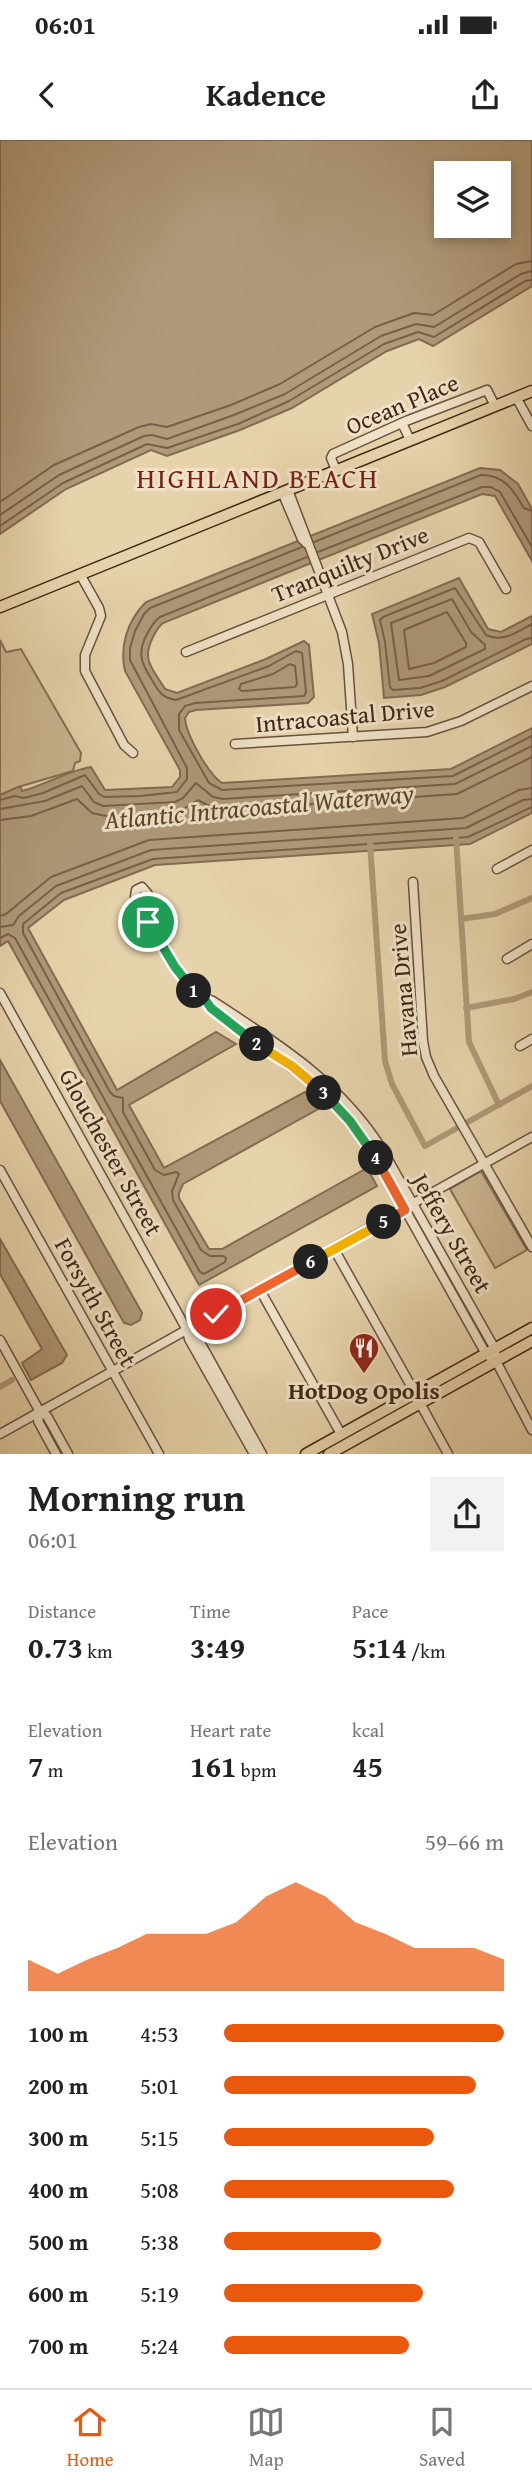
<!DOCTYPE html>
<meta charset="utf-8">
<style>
body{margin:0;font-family:"Gentium Book Plus",serif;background:#f2f2f2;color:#222;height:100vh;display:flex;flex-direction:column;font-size:26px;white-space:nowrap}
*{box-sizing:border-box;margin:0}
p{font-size:23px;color:#767676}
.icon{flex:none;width:38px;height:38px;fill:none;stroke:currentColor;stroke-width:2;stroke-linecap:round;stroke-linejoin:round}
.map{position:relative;height:1314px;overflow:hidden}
.drawer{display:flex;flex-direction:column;background:#fff;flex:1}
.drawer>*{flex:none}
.controls{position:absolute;left:434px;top:21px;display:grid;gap:14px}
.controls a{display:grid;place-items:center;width:77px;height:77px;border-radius:0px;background:#fff;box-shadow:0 4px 10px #0003;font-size:35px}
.pin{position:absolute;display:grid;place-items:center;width:60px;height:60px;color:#fff;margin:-30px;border:4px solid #fff;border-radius:50%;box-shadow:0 2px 7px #0007}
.km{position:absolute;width:35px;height:35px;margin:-18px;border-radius:50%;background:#222;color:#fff;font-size:19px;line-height:35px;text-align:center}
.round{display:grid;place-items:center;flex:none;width:74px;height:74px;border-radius:0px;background:#f2f2f2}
.headline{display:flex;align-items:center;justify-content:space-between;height:119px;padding:0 28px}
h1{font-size:38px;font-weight:600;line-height:52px}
.figures{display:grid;grid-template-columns:repeat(3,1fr);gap:10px;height:119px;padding:7px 28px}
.figures div{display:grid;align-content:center}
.figures b{font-size:30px;font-weight:600}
.figures small{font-size:19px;font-weight:400}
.figures p{font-size:19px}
.chart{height:196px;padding:14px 28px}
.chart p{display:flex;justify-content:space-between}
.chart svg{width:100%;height:126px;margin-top:7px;fill:#ea580c;opacity:.7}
ul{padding:0 28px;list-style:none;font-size:23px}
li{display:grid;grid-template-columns:112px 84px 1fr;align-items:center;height:52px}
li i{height:18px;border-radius:9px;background:#ea580c}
.status{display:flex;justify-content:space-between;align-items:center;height:49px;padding:0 35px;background:#fff;direction:ltr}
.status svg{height:19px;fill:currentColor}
header{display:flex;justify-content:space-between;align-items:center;height:91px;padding:0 28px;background:#fff;font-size:32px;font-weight:600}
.menu{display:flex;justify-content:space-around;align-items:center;height:98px;border-top:2px solid #e0e0e0;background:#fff;font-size:19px;color:#767676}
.menu a{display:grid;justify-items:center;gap:4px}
.menu .current{color:#ea580c}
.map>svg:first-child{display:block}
.green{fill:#cbb692;stroke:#866e54;stroke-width:2}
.water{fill:#af9979;stroke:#836b52;stroke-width:2;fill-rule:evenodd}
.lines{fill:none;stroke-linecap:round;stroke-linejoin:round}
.shore{stroke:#786048;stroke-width:2}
.canal{stroke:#af9979;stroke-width:6}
.minor-casing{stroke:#6a523c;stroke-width:11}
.major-casing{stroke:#412717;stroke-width:13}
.minor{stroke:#efe2c8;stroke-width:8}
.major{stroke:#e7d3ab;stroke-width:10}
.split-1-casing{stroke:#fff;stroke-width:14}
.split-2-casing{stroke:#fff;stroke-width:14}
.split-3-casing{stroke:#fff;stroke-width:14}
.split-4-casing{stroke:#fff;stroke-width:14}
.split-5-casing{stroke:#fff;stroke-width:14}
.split-6-casing{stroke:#fff;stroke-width:14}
.split-7-casing{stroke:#fff;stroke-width:14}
.split-8-casing{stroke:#fff;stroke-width:14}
.split-1{stroke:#22a559;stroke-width:9}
.split-2{stroke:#22a559;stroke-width:9}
.split-3{stroke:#f5b400;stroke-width:9}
.split-4{stroke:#22a559;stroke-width:9}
.split-5{stroke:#f0652b;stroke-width:9}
.split-6{stroke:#f5b400;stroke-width:9}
.split-7{stroke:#f0652b;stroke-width:9}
.split-8{stroke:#f5b400;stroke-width:9}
.labels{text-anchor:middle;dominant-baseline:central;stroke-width:6;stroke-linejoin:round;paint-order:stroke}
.street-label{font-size:24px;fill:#412717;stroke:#efe2c8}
.poi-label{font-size:24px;font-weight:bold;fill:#412717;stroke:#efe2c8}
.water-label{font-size:26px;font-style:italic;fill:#5c4430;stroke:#efe2c8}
.quarter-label{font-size:28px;letter-spacing:2px;fill:#7a1f14;stroke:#efe2c8}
</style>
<div class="status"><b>06:01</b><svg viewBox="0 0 49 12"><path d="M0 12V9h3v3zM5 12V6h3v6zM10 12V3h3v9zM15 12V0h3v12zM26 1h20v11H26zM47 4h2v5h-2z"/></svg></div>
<header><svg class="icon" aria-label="back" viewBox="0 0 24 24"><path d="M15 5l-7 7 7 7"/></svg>Kadence<svg class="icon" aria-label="share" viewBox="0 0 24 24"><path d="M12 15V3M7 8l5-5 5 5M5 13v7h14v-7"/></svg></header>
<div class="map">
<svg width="532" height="1314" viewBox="0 0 532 1314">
<rect width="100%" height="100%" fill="#e7d3ab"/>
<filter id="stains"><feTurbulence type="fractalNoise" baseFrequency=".00286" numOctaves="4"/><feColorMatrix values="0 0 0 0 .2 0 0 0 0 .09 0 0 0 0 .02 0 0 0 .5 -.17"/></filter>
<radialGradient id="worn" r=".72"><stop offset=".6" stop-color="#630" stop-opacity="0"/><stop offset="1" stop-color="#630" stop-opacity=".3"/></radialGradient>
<!-- green -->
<g class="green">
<path d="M0,500L6,512L21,509L81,613L80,621L75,623L73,631L18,647L0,655Z"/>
<path d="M481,1031L527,1110L495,1128L450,1049Z"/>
</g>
<!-- water -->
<g class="water">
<path d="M0,0H532V146L433,206L419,199L387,211L292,268L240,290L167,316L151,310L66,349L0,394ZM446,33H499V86H446Z"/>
<path d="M480,328L500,330L518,344L532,369V421L495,356L482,354L163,483C158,487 156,491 153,497C141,520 153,529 165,549L177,553L266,519L304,501L309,505L314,557L308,563L196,570L189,572L185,578C186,594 208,634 222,643L451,629L532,588V673L470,704L155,725L64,760L28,788L117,950L216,892L236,904L129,965L164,1028L305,952L320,968L183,1044L179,1053V1058L209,1109H222L367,1028L377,1046L199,1145L8,801L0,806V655L18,647L21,648L22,651C45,645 67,631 91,627L105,650L172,647L180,637V630L125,531C119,506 128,480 146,462Z"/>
<path d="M459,438L488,489L501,492L532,476V504L445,547L421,555L384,558L379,503L372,474Z"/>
<path d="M0,920L142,1173L140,1180L131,1185L124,1183L0,961Z"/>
<path d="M0,1099L67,1215L62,1223L31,1240L22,1223L42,1209L0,1134Z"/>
</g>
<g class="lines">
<!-- shore -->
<g class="shore">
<path d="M0,362L54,325L139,287L151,284L167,287L231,265L280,244L375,187L414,173L433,175L516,124L532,121"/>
<path d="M0,375L59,335L144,296L152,295L167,299L234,275L285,254L381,196L416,184L434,187L521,134L532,131"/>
<path d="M0,386L63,343L147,304L167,308L238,284L289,261L384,204L418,192L434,197L525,141L532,140"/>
<path d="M314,402L481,335C505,335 513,350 524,368L532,371"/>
<path d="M318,412L482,347H491L500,352L532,407"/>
<path d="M307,417L160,477C153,482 151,487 147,494C137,513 141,523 152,540C159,552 162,558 176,560L269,526L296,511L302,513L306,552L304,556L195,563L185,566L179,574V590L209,643L222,650L453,636L532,596"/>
<path d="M452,459L471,492L485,505V509L429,536L399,540L391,483Z"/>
<path d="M447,472L466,503V507L434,523L409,529L404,490Z"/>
<path d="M532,484C517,492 503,503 486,495L455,448L383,477L380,480L385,502L390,547L393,550L420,548L442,541L526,499L532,498"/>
<path d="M290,524L295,526L297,544L295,547L242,551L239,549L241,544L273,534Z"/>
<path d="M0,660L15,656L24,658L43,653L85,635L99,654L104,657L140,656L177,652L187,639V628L130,520V508L135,491L144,474L150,468L302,407"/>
<path d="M0,669L45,661L82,646L94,662L103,666L175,662L183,658L196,643L213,657L223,659L455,644L532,606"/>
<path d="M0,680L31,676L77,659L92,673L106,676L177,673L198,660L213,668L223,670L457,654L532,617"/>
<path d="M0,776L6,774L51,737L149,700L463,678L519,650L532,648"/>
<path d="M0,787L13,785L19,776L56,746L151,710L466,688L523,660L532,659"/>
<path d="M0,798L8,794L15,798L200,1132L204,1134L225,1122L226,1118L223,1116H210L201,1110L173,1060L172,1051L179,1034L176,1032L164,1035L155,1030L123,972V958L114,956L110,952L23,793V784L61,753L153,719L468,697L532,667"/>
</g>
<!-- canal -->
<g class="canal">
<path d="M456,698L469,902L499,965"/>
<path d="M370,703L385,921L392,944L425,1006L532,946"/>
<path d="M461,779L495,774L532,758"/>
<path d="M466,868L514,859L532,852"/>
<path d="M0,1247L12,1240"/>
</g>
<!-- minor casing -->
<g class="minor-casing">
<g id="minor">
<path d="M516,257L532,286"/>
<path d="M402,283L410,300"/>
<path d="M336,330L331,318L333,314L406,281L487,250L495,266"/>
<path d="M288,350L342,492L348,524L353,597"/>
<path d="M282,352L302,399L306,403"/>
<path d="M80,434L99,468L101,476L85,515V531L124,605L133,613"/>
<path d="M186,512L469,398L479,402L506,449"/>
<path d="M235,604L427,592L461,581L532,546"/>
<path d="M497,729L532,710"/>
<path d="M413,742L423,901L426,917L434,936L532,1107"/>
<path d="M142,769L148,754L142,747L136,750L135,757L175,826L211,868L245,896L305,937L324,952L350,981L374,1014L486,1214L496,1221"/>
<path d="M507,819L532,804"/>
<path d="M0,853L187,1190"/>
<path d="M204,858L213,861C278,904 339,941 382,1009L495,1209L496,1221L532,1290"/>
<path d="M520,906L532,899"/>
<path d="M0,1030L159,1314"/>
<path d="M334,1109L415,1253"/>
<path d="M260,1150L341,1294"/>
<path d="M0,1200L40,1272L47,1276L68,1314"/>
<path d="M420,1263L448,1314"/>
<path d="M40,1272L38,1281L56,1314"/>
<path d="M0,1294L532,997"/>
<path d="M254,1314L189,1199L187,1190L196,1195L262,1314"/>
</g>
</g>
<!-- major casing -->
<g class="major-casing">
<g id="major">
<path d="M0,467L532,251"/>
<path d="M306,1314L532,1188"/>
<path d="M329,1314L532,1201"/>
</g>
</g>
<!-- minor -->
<use href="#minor" class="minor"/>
<!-- major -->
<use href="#major" class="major"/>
</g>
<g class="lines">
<!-- split-1 casing -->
<g class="split-1-casing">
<path id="split-1" d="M148,782L175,827L194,851"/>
</g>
<!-- split-2 casing -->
<g class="split-2-casing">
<path id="split-2" d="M194,851L204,858L211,868L257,904"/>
</g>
<!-- split-3 casing -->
<g class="split-3-casing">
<path id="split-3" d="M257,904L292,926L324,953"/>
</g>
<!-- split-4 casing -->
<g class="split-4-casing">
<path id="split-4" d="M324,953L350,981L376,1018"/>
</g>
<!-- split-5 casing -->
<g class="split-5-casing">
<path id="split-5" d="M376,1018L405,1070L384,1082"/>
</g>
<!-- split-6 casing -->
<g class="split-6-casing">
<path id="split-6" d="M311,1122L384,1082"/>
</g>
<!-- split-7 casing -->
<g class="split-7-casing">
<path id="split-7" d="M238,1162L311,1122"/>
</g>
<!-- split-8 casing -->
<g class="split-8-casing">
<path id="split-8" d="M216,1174L238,1162"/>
</g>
<!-- split-1 -->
<use href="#split-1" class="split-1"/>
<!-- split-2 -->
<use href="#split-2" class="split-2"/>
<!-- split-3 -->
<use href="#split-3" class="split-3"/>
<!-- split-4 -->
<use href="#split-4" class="split-4"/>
<!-- split-5 -->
<use href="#split-5" class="split-5"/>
<!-- split-6 -->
<use href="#split-6" class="split-6"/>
<!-- split-7 -->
<use href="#split-7" class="split-7"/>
<!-- split-8 -->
<use href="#split-8" class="split-8"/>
</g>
<!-- icons -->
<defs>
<g id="restaurant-pin" transform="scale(1.575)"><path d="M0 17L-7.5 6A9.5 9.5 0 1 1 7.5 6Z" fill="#8f2418" stroke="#efe2c8"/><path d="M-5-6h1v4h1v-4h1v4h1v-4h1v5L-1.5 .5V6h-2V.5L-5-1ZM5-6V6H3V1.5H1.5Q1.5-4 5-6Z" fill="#fff"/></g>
</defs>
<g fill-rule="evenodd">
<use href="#restaurant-pin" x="364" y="1208"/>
</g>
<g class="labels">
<!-- street labels -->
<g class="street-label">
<text transform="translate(402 264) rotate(-23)">Ocean Place</text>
<text transform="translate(350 424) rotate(-22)">Tranquilty Drive</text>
<text transform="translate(345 576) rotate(-5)">Intracoastal Drive</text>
<text transform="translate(403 850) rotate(-95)">Havana Drive</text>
<text transform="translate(111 1012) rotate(61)">Glouchester Street</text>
<text transform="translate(452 1093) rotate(60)">Jeffery Street</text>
<text transform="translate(96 1162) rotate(61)">Forsyth Street</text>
</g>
<!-- poi labels -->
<g class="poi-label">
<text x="364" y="1250">HotDog Opolis</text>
</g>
<!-- water labels -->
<g class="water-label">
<text transform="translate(259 666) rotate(-5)">Atlantic Intracoastal Waterway</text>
</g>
<!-- quarter labels -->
<g class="quarter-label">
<text x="258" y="337">HIGHLAND BEACH</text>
</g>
</g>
<rect width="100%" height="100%" filter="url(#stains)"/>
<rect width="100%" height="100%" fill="url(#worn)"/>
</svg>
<div class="controls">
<a><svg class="icon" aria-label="layers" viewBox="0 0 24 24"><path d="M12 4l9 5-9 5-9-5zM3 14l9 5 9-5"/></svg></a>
</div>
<div class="pin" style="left:148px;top:782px;background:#1e9e55"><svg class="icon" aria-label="arrive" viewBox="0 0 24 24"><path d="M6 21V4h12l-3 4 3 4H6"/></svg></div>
<div class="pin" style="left:216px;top:1174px;background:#d93025"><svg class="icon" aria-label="check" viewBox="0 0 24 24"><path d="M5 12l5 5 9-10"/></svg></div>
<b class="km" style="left:194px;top:851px">1</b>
<b class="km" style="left:257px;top:904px">2</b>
<b class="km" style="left:324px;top:953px">3</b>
<b class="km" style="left:376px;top:1018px">4</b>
<b class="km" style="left:384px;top:1082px">5</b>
<b class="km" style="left:311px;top:1122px">6</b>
</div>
<section class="drawer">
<div class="headline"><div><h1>Morning run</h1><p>06:01</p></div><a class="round"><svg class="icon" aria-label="share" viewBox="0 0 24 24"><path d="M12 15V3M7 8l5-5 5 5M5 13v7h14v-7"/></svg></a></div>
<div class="figures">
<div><p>Distance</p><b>0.73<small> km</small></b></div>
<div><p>Time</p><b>3:49</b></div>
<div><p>Pace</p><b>5:14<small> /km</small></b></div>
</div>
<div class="figures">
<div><p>Elevation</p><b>7<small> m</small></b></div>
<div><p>Heart rate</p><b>161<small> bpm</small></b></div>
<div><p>kcal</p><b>45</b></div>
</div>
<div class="chart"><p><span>Elevation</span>59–66 m</p>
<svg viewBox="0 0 160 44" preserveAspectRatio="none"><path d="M0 44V33L10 38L20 33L30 29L40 24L50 24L60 24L70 20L80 11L90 6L100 11L110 20L120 24L130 29L140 29L150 29L160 33V44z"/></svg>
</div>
<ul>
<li><b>100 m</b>4:53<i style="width:100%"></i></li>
<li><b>200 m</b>5:01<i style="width:90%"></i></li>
<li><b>300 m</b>5:15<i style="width:75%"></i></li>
<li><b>400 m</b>5:08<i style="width:82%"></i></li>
<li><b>500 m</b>5:38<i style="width:56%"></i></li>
<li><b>600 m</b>5:19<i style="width:71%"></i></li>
<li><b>700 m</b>5:24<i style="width:66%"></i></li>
</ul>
</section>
<nav class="menu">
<a class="current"><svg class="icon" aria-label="home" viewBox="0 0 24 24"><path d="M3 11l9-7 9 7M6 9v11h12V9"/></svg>Home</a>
<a><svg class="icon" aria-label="map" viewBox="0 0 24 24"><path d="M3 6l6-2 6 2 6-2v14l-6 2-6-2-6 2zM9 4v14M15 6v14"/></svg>Map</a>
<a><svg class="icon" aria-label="saved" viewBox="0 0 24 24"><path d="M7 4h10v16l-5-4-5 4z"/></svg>Saved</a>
</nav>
